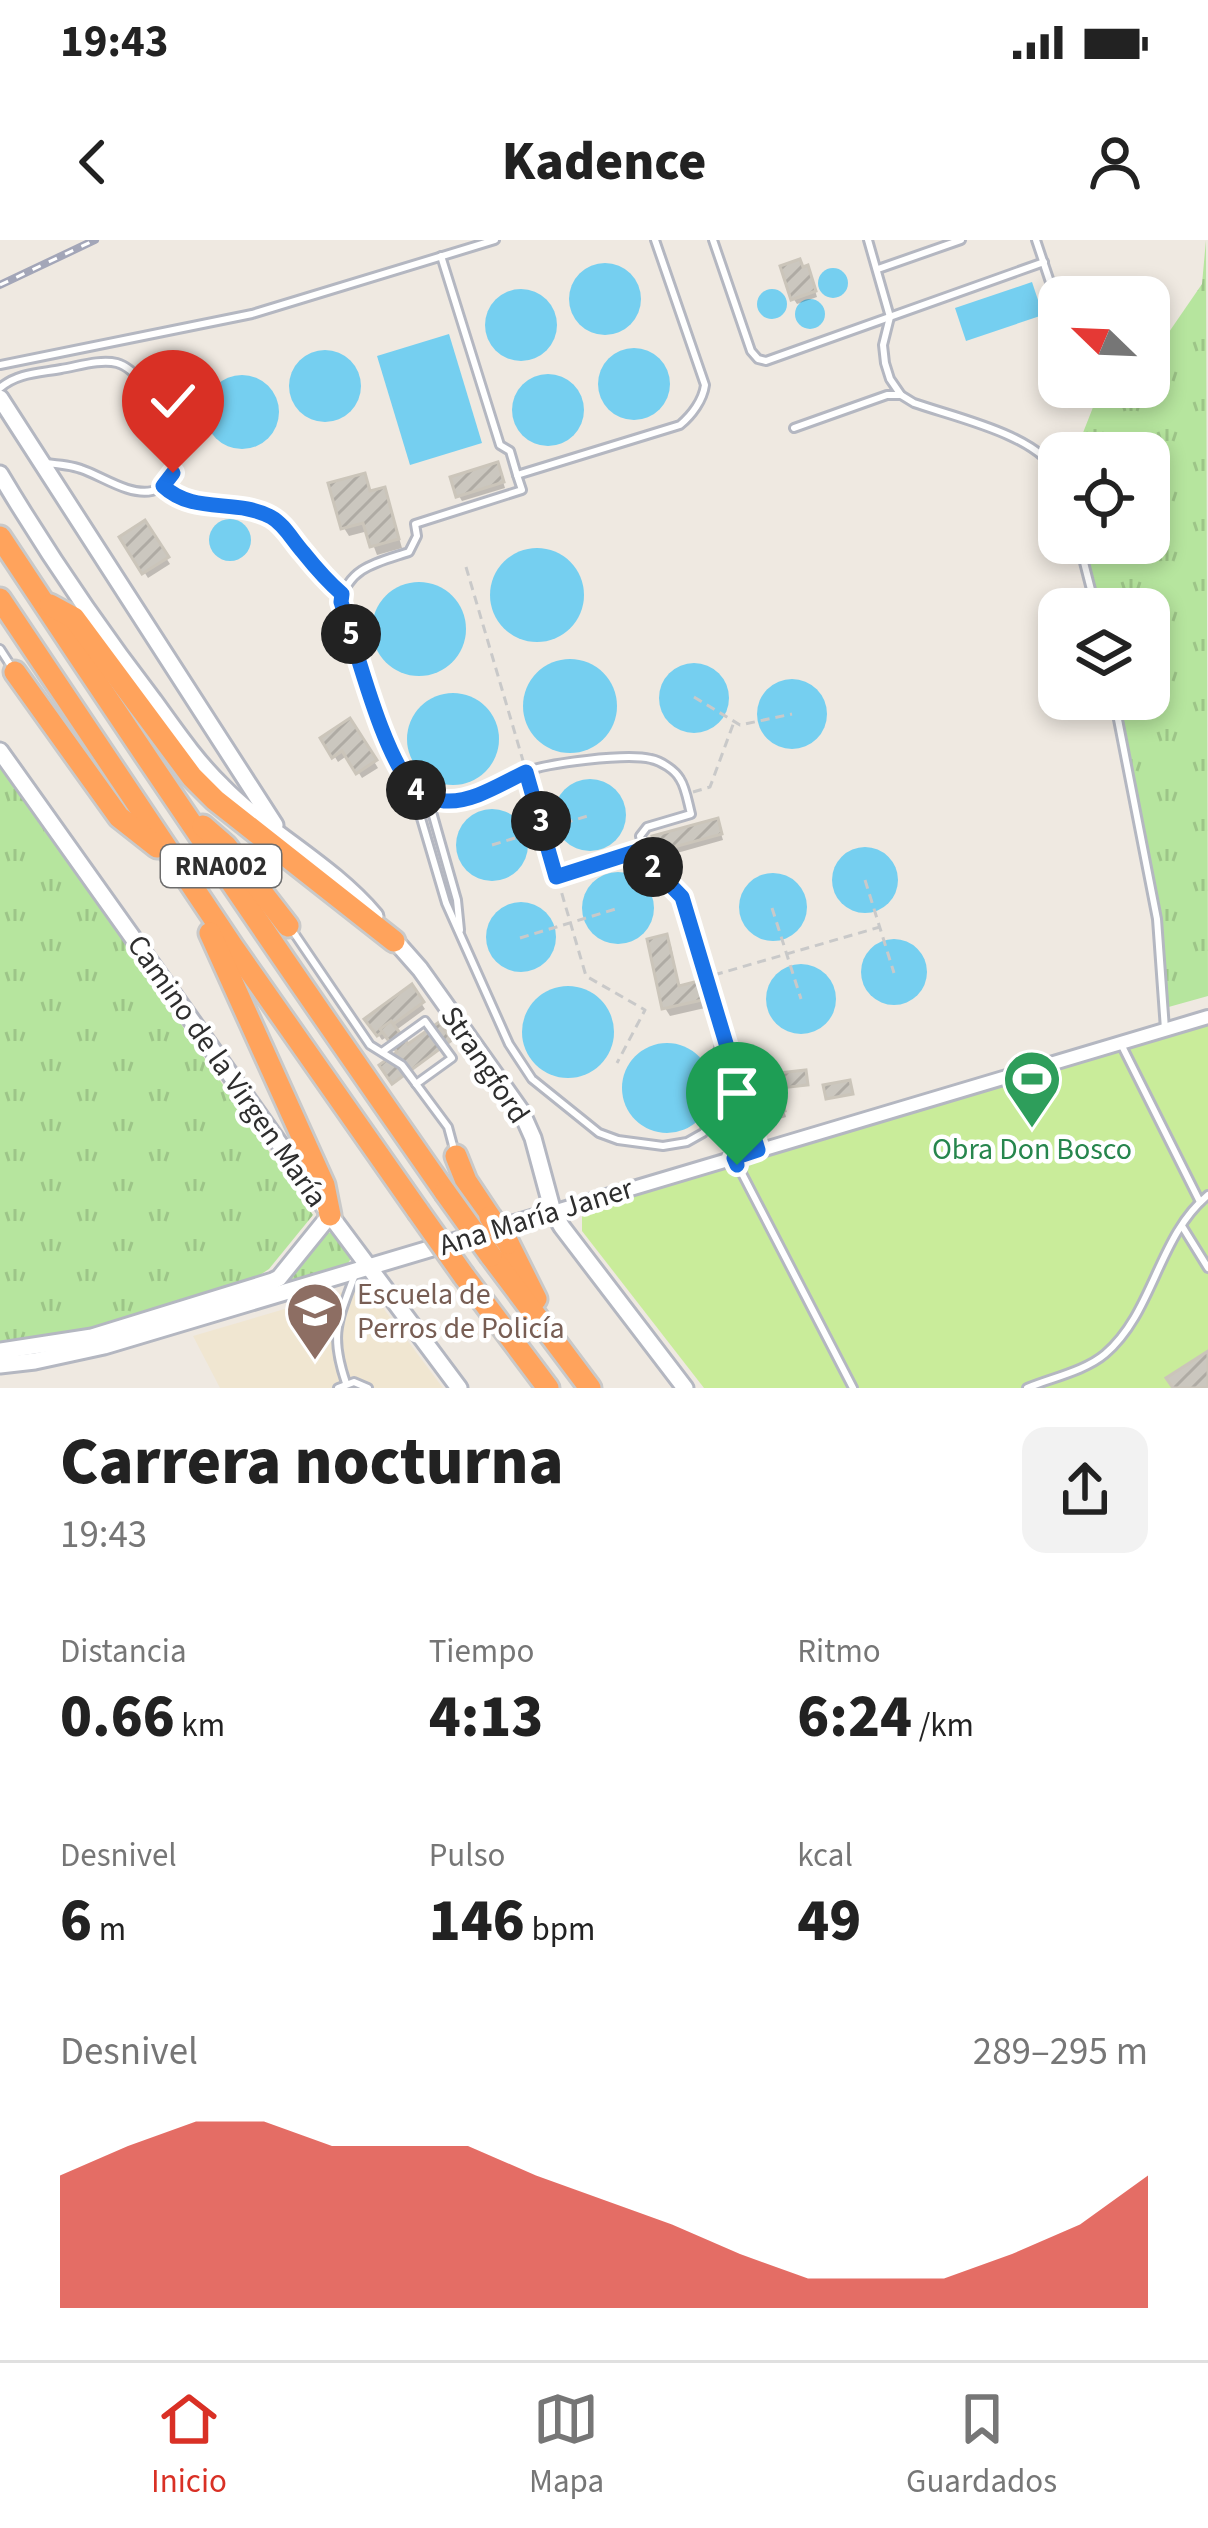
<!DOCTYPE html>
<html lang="es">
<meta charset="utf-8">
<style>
body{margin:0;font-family:"Source Sans 3",sans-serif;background:#f2f2f2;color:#222;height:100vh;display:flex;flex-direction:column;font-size:45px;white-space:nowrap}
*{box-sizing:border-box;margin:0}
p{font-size:39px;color:#767676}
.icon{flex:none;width:66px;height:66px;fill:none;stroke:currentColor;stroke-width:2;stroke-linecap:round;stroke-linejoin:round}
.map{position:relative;height:1148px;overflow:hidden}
.panel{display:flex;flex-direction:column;background:#fff;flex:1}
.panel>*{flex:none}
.needle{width:78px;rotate:293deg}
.fabs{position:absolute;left:1038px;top:36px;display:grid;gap:24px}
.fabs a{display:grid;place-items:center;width:132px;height:132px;border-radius:24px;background:#fff;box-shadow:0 6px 18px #0003;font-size:60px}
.pin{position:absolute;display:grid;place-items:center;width:102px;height:102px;color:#fff;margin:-123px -51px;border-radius:50% 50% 50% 0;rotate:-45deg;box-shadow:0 0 12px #0007}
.pin .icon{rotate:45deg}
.km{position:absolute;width:60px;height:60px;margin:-30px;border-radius:50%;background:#222;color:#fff;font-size:33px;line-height:60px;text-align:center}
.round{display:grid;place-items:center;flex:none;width:126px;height:126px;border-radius:24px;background:#f2f2f2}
.headline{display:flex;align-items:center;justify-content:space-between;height:204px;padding:0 60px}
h1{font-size:66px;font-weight:800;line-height:90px}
.stats{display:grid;grid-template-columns:repeat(3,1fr);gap:18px;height:204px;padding:12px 60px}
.stats div{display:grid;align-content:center}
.stats b{font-size:60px;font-weight:800}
.stats small{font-size:33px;font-weight:400}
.stats p{font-size:33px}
.chart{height:336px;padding:24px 60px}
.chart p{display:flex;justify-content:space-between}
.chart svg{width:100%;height:216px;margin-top:12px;fill:#d93025;opacity:.7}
.status{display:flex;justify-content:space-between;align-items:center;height:84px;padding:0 60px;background:#fff;direction:ltr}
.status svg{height:33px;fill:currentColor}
header{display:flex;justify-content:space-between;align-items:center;height:156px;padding:0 60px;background:#fff;font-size:54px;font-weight:800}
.menu{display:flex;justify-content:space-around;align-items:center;height:168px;border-top:3px solid #e0e0e0;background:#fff;font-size:33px;color:#767676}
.menu a{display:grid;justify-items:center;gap:6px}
.menu .active{color:#d93025}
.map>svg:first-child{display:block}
.education{fill:#f0e6d1}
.grass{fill:url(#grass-tufts)}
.pitch{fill:#c9ec9a}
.water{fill:#75cff0}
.shadow{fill:#0003}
.building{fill:url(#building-hatch);stroke:#cbc5ba;stroke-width:3}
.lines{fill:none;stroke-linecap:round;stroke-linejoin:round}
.service-casing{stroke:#b4b7c1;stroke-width:12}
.minor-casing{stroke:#b4b7c1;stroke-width:18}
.tertiary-casing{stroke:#b4b7c1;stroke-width:21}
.motorway-casing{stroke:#c9c9c9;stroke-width:27}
.path{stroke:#c9c9c9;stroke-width:3;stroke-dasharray:9 6;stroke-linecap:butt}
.service{stroke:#fff;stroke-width:6}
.minor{stroke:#fff;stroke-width:12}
.tertiary{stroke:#fff;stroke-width:15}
.motorway{stroke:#ffa35c;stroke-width:21}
.rail-casing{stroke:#a3a6b8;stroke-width:8}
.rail{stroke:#fff;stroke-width:3;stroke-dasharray:9;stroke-linecap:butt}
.motorway-bridge-casing{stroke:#c9c9c9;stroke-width:27;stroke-linecap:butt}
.motorway-bridge{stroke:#ffa35c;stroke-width:21}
.route-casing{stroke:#fff;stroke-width:24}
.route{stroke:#1a73e8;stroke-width:15}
.labels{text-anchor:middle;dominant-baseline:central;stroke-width:9;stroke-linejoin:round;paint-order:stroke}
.shield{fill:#fff;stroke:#6d6d6d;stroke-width:3}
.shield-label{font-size:27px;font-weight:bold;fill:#2e2e2e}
.street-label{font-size:30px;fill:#2e2e2e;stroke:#fff}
.leisure-label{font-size:30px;fill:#27864d;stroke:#fff}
.education-label{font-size:30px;fill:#785e54;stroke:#fff;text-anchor:start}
</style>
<div class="status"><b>19:43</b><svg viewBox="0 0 49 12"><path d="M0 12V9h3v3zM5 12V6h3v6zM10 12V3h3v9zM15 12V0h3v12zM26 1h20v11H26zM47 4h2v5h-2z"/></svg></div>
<header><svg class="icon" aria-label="back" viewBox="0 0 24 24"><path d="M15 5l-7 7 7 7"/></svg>Kadence<svg class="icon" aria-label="person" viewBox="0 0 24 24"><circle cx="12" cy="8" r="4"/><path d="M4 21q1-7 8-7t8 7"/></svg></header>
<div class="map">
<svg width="1208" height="1148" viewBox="0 0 1208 1148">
<defs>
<pattern id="grass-tufts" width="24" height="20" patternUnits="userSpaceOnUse" patternTransform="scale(3)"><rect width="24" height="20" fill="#b6e59e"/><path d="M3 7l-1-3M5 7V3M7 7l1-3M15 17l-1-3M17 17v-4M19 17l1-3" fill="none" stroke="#9dc588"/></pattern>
<pattern id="building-hatch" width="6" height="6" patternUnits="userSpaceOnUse" patternTransform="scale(3)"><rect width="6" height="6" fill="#cbc7bf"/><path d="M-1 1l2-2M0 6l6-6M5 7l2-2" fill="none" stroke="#afaba4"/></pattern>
</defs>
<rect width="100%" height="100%" fill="#efe9e1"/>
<!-- education -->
<path class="education" d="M366,1045L443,1148H220L193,1096Z"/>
<!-- grass -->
<g class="grass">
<path d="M1206,0L1208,756L1165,768L1157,679L1114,459H1149V369H1096L1079,303H1149V213H1075L1101,147H1149V99L1169,92L1202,44Z"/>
<path d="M0,526L24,557L313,975L269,1029L257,1037L86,1089L0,1103Z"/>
<path d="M335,992L350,1012V1020L346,1026L275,1048L325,993Z"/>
</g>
<!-- pitch -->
<path class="pitch" d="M1208,785V1148H704L582,991V976L587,970Z"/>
<!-- water -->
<g class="water">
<circle cx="605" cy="59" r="36"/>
<circle cx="833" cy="43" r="15"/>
<path d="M1032,42L1043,75L966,101L955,68Z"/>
<circle cx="772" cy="64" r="15"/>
<circle cx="521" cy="85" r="36"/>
<circle cx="810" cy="74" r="15"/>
<path d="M449,94L482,203L410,225L377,116Z"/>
<circle cx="634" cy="144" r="36"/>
<circle cx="325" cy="146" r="36"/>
<circle cx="548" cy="170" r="36"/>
<circle cx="242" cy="172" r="37"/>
<circle cx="230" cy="300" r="21"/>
<circle cx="537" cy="355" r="47"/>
<circle cx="419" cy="389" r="47"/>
<circle cx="570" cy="466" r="47"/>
<circle cx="694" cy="458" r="35"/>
<circle cx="792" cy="474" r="35"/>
<circle cx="453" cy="499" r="46"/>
<circle cx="590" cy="575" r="36"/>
<circle cx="492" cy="605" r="36"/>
<circle cx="865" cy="640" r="33"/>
<circle cx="618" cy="668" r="36"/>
<circle cx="773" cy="667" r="34"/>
<circle cx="521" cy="697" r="35"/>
<circle cx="894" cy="732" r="33"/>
<circle cx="801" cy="759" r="35"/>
<circle cx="568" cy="792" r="46"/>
<circle cx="667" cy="848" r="45"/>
</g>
<!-- shadow -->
<g class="shadow">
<path d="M810,35L817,57L797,64L793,58Z"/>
<path d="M500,232L505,248L462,261L459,256Z"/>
<path d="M364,236L371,253L388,259L402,308L377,315L368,291L349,296L344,288Z"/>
<path d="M144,284L170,324L148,338L123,298Z"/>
<path d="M350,482L378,528L362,538L348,515L338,522L324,499Z"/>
<path d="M719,587L723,600L663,617L659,611L656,598Z"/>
<path d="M666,698L671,706L680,749L697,745L705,768L670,776L665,768Z"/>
<path d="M411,748L425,769L395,791L407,808L438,786L450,802L394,842L383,826L401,813L388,796L382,800L368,780Z"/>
<path d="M763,865L783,866L786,877L763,884L760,878Z"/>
</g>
<!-- building -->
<g class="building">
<path d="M800,19L803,27L808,25L816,51L791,60L780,26Z"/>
<path d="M498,222L504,242L456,257L450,237Z"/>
<path d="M365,233L370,251L385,247L399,299L370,307L363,283L341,289L328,243Z"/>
<path d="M145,280L169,317L142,334L119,297Z"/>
<path d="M350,478L377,520L356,534L342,511L332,518L320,498Z"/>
<path d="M718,578L722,594L656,612L652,596Z"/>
<path d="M667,694L679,746L698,741L702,760L662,769L647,699Z"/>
<path d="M412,744L424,762L377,796L364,779Z"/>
<path d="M391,781L408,804L439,782L452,800L392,844L379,825L397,812L380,789Z"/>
<path d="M806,830L808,845L779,848L778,833Z"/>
<path d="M850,840L853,854L826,859L823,845Z"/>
<path d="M757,841L763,862L781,857L785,871L757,879L747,844Z"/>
<path d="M1208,1111V1148H1173L1166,1138Z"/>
</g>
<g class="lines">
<!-- service casing -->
<g class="service-casing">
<g id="service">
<path d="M655,0L705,145C703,160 692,175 680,185L517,235L522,250L415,284L417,296L409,312C379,322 348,327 341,362C355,404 386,534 422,554C457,574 492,545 524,532C548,523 626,513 651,519C661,521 675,530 680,539C686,548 688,563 691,574L647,587L640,596L646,620L682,657L758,910"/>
<path d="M713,0L751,111L758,119L766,121L1044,22"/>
<path d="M868,0L890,77L883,105L885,123L890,139L901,155"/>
<path d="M1036,0L1055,57"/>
<path d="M441,16L500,205L510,211L517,235"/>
<path d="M878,29L961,0"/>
<path d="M0,125L252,74L495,0"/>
<path d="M0,148C17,133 39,133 61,129C79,126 100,119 117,123C151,132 207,238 152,251C129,256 102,236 81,229C70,225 57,224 44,223"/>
<path d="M794,188L887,155H901L914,163C957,178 1039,195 1059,236"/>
<path d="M163,246C193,275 235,259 270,276C288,285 321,335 341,352"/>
<path d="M1079,303L1096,369"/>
<path d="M0,409L11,426"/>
<path d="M1114,459L1157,679L1165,789"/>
<path d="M419,553L418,568L446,663L509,804L532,839L599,893L618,900L663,906L687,902L703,893L717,874L722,860L717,815L720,805L725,800"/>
<path d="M421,555L430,565L457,660L460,690"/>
<path d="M292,690L370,805L402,825L448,887L455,913"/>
<path d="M1121,804L1200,962"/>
<path d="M382,812L425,781L452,818L416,844"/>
<path d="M734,918L853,1148"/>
<path d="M1182,986L1208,1028"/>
<path d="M346,1143C330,1096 337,1083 354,1037"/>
<path d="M338,1148L354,1142L368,1148"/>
<path d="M1027,1148C1051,1138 1085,1131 1105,1114C1154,1072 1158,996 1208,955"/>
</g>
</g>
<!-- minor casing -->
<g class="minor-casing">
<path id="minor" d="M553,972L1208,777"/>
</g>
<!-- tertiary casing -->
<g class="tertiary-casing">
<g id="tertiary">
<path d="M0,158L275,585"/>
<path d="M0,234C47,313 98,388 154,461C175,490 196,521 222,546C269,594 331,624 375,676"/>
<path d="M0,511L330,975L459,1148"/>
<path d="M390,695L420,729L521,871L533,898L553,972L562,987L685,1148"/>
<path d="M0,1111L92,1097L273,1041L279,1038L330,975"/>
<path d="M0,1125L35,1121L104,1106L553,972"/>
</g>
</g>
<!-- motorway casing -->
<g class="motorway-casing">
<g id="motorway">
<path d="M0,297C145,517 294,736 445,952"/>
<path d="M0,359L233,707L418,971"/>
<path d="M50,365L74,378L192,537L215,560L394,701"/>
<path d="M15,432L119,577L157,607"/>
<path d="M203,586L226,606L288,686"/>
<path d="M210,693L324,945L330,975"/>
<path d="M456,916L466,941L490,977"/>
<path d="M508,1003L536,1059"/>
<path d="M491,1016L590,1148"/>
<path d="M464,1036L548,1148"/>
</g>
</g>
<!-- path -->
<g class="path">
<path d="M466,327L524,524"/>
<path d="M694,457L740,485L792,474"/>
<path d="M528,538L586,736L645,770L617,823"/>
<path d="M693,552L710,547L734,482"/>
<path d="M492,605L591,575"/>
<path d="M559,636L636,611"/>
<path d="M865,640L894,733"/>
<path d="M772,668L801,759"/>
<path d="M520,698L619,668"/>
<path d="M714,735L880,687"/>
</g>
<!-- service -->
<use href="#service" class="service"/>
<!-- minor -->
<use href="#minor" class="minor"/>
<!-- tertiary -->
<use href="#tertiary" class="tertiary"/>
<!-- motorway -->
<use href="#motorway" class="motorway"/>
<!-- rail casing -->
<g class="rail-casing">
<path id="rail" d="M0,45L95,0"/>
</g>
<!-- rail -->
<use href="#rail" class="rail"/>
<!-- motorway-bridge casing -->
<g class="motorway-bridge-casing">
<g id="motorway-bridge">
<path d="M445,952L491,1016"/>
<path d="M418,971L464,1036"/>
<path d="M490,977L508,1003"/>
</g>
</g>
<!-- motorway-bridge -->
<use href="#motorway-bridge" class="motorway-bridge"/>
</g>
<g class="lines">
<!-- route casing -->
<g class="route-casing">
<path id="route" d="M173,233L163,246C194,275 236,258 271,277C284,284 293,301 303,312C315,327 327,341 342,354L341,362C355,404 386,531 420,553C426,557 439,561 447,561C474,562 502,543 526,532L556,637L644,609L646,620L682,657L758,910L734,918L737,925"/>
</g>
<!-- route -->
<use href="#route" class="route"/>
</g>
<!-- icons -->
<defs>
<g id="stadium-pin" transform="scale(3)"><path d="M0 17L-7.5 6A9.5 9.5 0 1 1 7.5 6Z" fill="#2e9e5b" stroke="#fff"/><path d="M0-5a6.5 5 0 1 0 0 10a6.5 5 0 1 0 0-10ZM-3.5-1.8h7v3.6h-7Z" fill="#fff"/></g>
<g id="university-pin" transform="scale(3)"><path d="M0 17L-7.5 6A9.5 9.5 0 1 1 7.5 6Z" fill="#8d6e63" stroke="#fff"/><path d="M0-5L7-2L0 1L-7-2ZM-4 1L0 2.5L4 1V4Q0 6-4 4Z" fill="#fff"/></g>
</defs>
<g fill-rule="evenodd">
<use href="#stadium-pin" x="1032" y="839"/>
<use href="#university-pin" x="315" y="1071"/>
</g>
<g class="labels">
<!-- shield labels -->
<rect class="shield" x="161" y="605" width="120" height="42" rx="9"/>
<g class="shield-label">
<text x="221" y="626">RNA002</text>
</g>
<!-- street labels -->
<g class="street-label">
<text transform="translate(485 825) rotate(56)">Strangford</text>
<text transform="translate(227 831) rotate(55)">Camino de la Virgen María</text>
<text transform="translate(536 977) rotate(-17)">Ana María Janer</text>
</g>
<!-- leisure labels -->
<g class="leisure-label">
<text x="1032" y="909">Obra Don Bosco</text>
</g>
<!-- education labels -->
<g class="education-label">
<text x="357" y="1054">Escuela de<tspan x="357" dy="34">Perros de Policía</tspan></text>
</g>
</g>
</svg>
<div class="fabs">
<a><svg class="needle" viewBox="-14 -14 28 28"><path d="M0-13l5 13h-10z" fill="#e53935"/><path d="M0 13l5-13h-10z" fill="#767676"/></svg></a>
<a><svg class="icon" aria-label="locate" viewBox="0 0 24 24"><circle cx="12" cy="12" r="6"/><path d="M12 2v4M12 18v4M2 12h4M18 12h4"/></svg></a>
<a><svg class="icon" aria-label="layers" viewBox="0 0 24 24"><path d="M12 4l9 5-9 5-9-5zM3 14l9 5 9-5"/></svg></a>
</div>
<div class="pin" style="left:737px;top:925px;background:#1e9e55"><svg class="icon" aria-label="arrive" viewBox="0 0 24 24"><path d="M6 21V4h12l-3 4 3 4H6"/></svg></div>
<div class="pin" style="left:173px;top:233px;background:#d93025"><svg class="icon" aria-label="check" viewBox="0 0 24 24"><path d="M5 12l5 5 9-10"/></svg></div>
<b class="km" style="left:653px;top:627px">2</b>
<b class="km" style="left:541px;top:581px">3</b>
<b class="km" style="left:416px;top:550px">4</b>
<b class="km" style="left:351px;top:394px">5</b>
</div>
<section class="panel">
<div class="headline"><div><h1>Carrera nocturna</h1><p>19:43</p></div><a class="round"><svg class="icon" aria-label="share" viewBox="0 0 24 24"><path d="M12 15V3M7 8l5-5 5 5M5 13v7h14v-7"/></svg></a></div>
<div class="stats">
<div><p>Distancia</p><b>0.66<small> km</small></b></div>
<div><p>Tiempo</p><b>4:13</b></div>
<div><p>Ritmo</p><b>6:24<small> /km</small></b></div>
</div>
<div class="stats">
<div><p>Desnivel</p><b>6<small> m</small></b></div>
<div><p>Pulso</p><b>146<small> bpm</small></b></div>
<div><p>kcal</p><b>49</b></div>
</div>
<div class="chart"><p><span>Desnivel</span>289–295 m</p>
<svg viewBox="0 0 160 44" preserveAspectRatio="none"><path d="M0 44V17L10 11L20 6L30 6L40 11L50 11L60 11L70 17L80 22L90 27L100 33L110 38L120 38L130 38L140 33L150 27L160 17V44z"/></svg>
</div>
</section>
<nav class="menu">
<a class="active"><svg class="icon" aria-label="home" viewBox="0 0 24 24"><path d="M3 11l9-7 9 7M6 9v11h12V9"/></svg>Inicio</a>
<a><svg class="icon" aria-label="map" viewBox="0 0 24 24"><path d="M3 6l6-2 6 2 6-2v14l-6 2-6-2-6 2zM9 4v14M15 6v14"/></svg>Mapa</a>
<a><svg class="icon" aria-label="saved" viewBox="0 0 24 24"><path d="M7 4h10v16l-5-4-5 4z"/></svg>Guardados</a>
</nav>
